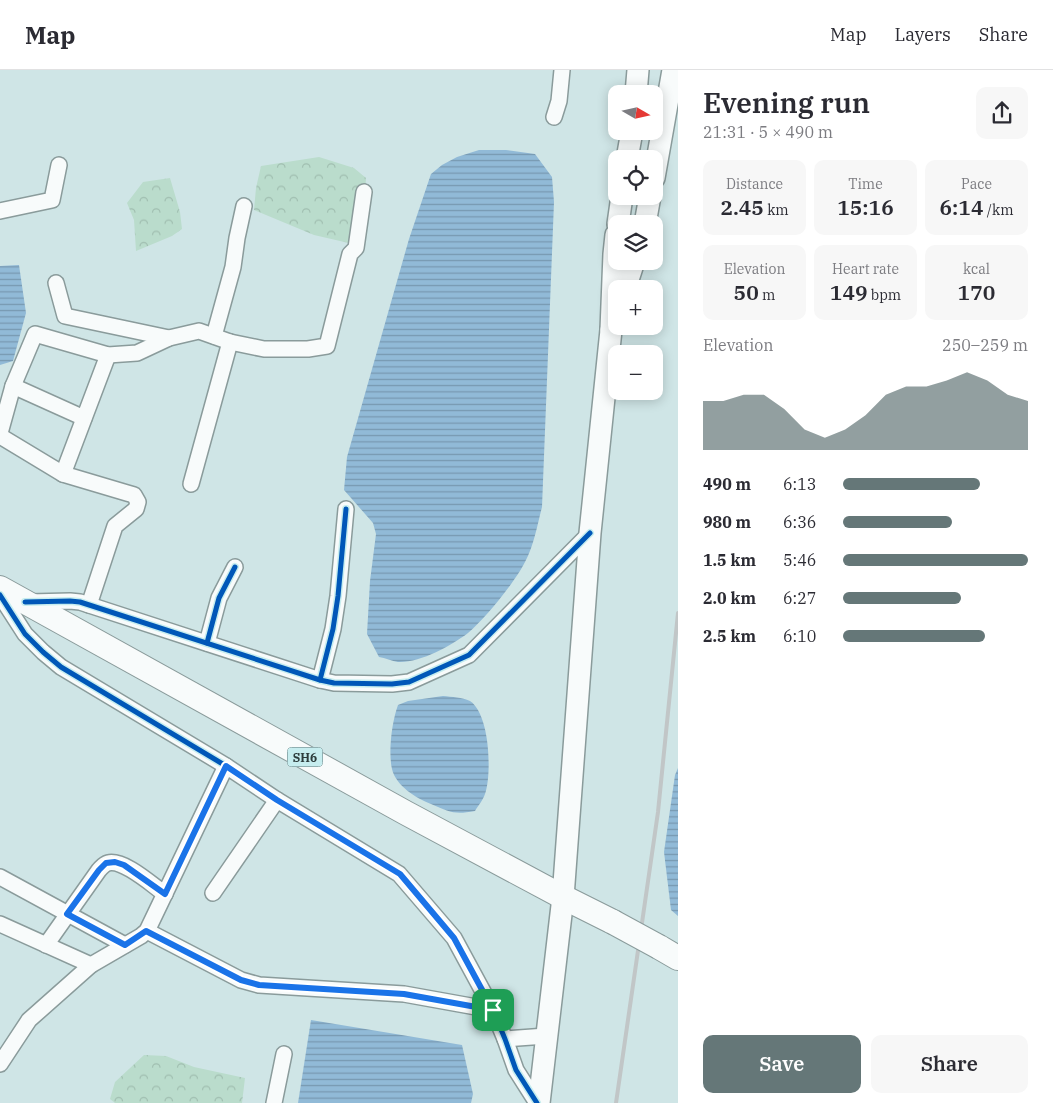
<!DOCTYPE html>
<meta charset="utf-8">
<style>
body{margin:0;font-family:"IBM Plex Serif",serif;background:#f7f7f7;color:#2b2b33;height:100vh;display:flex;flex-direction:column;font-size:19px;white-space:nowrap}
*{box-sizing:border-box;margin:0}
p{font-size:16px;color:#7c7c81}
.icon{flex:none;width:28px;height:28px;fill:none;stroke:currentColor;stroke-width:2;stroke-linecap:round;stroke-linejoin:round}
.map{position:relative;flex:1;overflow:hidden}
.panel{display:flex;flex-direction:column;background:#fff;width:375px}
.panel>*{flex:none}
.needle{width:32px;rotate:99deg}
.controls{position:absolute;left:608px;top:15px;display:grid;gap:10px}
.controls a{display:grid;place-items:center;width:55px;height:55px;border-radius:10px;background:#fff;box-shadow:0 2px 12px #0003;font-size:25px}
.pin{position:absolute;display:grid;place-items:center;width:42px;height:42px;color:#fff;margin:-21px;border-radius:10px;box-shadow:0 2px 8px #0006}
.round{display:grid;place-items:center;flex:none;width:52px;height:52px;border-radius:10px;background:#f7f7f7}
.head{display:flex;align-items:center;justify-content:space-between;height:85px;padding:0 25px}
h1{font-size:28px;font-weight:600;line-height:38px}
.stats{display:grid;grid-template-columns:repeat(3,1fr);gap:8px;height:85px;padding:5px 25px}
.stats div{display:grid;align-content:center;border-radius:10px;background:#f7f7f7;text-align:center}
.stats b{font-size:21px;font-weight:600}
.stats small{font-size:14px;font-weight:400}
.stats p{font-size:14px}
.chart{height:140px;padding:10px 25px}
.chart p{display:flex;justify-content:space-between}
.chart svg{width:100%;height:90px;margin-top:5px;fill:#657778;opacity:.7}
.cta{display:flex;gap:10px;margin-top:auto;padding:10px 25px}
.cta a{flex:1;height:58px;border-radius:10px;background:#657778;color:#fff;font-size:20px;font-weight:600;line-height:58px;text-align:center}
.cta a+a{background:#f7f7f7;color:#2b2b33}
ul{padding:0 25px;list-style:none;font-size:16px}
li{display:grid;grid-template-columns:80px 60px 1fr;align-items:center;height:38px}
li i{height:12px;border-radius:6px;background:#657778}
header{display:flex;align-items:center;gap:30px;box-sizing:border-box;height:70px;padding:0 25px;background:#fff;border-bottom:1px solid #e1e1e2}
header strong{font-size:24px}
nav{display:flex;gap:28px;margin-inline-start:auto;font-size:18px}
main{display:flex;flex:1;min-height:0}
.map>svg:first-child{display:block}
.park{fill:url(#park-crowns)}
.water{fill:url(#water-rules)}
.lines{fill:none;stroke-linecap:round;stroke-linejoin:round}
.street-casing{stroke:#8a9b9b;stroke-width:18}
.secondary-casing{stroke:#8a9b9b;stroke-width:24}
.primary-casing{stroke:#8a9b9b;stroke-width:26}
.street{stroke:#f8fbfb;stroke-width:15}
.secondary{stroke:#f8fbfb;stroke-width:21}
.primary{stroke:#f8fbfb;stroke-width:24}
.rail{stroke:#c1c6c7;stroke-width:4}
.primary-bridge-casing{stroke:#8a9b9b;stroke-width:26;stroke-linecap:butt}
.primary-bridge{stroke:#f8fbfb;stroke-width:24}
.cycleway-casing{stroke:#c6edef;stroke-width:8}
.cycleway{stroke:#0057b8;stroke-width:5}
.route-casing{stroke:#fff;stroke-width:10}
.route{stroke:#1a73e8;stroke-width:6}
.labels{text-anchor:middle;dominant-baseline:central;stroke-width:4.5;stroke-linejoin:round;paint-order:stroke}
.shield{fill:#c6edef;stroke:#5a7172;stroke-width:1}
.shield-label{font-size:12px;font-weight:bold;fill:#2c3c3c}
</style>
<header>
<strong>Map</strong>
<nav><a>Map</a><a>Layers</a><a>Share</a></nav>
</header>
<main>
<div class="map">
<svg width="678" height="1033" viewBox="0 0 678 1033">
<defs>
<pattern id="park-crowns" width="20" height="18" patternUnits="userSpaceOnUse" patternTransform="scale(1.25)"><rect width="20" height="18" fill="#badccc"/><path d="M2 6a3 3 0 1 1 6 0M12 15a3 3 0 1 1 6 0" fill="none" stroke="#a0beb0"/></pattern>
<pattern id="water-rules" width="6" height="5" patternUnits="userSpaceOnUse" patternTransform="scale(1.25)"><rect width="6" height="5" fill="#91bad7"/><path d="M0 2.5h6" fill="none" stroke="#7798b0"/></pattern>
</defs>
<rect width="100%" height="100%" fill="#cfe5e6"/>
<!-- park -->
<g class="park">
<path d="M319,87L354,98L366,108L363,156L353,174L314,165L254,140L256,118L261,96Z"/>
<path d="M170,108L180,142L182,159L172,166L136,181L134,150L127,133L143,112Z"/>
<path d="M144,985L166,986L194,997L245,1008L242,1033H115L110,1029L115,1012Z"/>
</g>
<!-- water -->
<g class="water">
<path d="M479,80H506L535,84L552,107L554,132L542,437C537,456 534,475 525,492C515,512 485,549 468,563C451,576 420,593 398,592C392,591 385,588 379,587L367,564L370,511L376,464L373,453L344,420L347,387L409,169L431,104L442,95L457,87Z"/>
<path d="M19,195L26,243L13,291L0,295V196Z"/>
<path d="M443,626C452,627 462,627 470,631C490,644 492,704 485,724C483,730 478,736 475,741C454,745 450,742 431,734C416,728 396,716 392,699C388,682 392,651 398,635L408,631Z"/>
<path d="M678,698V846L671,840L664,782L675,705Z"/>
<path d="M311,950L462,975L473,1024L471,1033H298Z"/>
</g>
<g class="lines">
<!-- street casing -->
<g class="street-casing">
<g id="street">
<path d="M554,47L559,31L562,0"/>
<path d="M0,141L52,130L59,95"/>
<path d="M56,213L65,246L169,268"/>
<path d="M214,266L233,197L237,168L244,136"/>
<path d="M13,316L84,348"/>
<path d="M0,363L13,316L35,264L108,285L137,283L169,268L199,261L230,272L264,279H308L327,276L350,184L356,178L364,122"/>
<path d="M0,366L63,404L127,423L134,425L138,432L136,439L115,456L89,535"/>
<path d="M63,404L108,285"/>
<path d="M191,414L230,272"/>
<path d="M0,525L25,564L43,582L61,597L226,696L277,730L399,804L454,868L493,940L505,969L516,1000L537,1033"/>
<path d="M29,532L70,531L80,532L320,610L334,613L392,614L409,612L469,585L590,463"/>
<path d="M207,573L219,528L235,497"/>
<path d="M320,610L333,559L338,526L346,439"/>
<path d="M0,807L125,875"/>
<path d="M213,823L277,730"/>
<path d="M0,854L91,895"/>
<path d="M147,861L241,910L259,915L404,924L493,940"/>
<path d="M46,875L99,800C102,797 104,794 108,793C124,789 152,815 165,824"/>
<path d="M505,969L546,966"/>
<path d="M0,994L29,950L91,895L141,866L147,861L226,696"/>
<path d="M274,1033L284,984"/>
</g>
</g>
<!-- secondary casing -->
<g class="secondary-casing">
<g id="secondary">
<path d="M636,24L638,0"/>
<path d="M627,89L632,61"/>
<path d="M654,108L673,0"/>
<path d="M618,154L622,126"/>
<path d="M645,154L650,126"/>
<path d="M625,219L634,191"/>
<path d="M611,260L614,184L616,165"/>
<path d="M539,1033L563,827L590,463L611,260L616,245"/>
</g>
</g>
<!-- primary casing -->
<g class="primary-casing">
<g id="primary">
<path d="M0,518L406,743L563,827L613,852"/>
<path d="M659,877L678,888"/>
</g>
</g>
<!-- street -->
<use href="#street" class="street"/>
<!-- secondary -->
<use href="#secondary" class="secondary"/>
<!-- primary -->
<use href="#primary" class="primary"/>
<!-- rail -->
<path class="rail" d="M616,1033L658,742L678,543"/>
<!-- primary-bridge casing -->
<g class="primary-bridge-casing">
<path id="primary-bridge" d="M613,852L659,877"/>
</g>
<!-- primary-bridge -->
<use href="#primary-bridge" class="primary-bridge"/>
<!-- cycleway casing -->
<g class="cycleway-casing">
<g id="cycleway">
<path d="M0,525L25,564L43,582L61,597L226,696L277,730L399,804L454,868L493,940L505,969L516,1000L537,1033"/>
<path d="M25,532L70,531L80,532L320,610L334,613L392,614L409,612L469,585L590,463"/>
<path d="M207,573L219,528L235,497"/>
<path d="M320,610L333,559L338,526L346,439"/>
</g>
</g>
<!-- cycleway -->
<use href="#cycleway" class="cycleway"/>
</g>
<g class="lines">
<!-- route casing -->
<g class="route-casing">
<path id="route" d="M226,696L277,730L400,804L454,868L493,940L404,924L259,915L241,910L146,861L125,875L67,844L99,800L106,793L115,792L124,795L165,824Z"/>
</g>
<!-- route -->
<use href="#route" class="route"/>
</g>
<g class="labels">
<!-- shield labels -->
<rect class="shield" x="287.5" y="677.5" width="35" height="19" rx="4"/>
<g class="shield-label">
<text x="305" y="687">SH6</text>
</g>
</g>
</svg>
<div class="controls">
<a><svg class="needle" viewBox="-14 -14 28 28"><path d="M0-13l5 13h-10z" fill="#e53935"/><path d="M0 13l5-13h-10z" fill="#7c7c81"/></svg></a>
<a><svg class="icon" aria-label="locate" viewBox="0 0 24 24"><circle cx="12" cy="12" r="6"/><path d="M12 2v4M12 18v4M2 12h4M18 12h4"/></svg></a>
<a><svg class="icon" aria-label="layers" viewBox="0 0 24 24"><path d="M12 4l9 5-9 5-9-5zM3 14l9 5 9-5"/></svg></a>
<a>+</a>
<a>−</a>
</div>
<div class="pin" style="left:493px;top:940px;background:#1e9e55"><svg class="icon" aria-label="arrive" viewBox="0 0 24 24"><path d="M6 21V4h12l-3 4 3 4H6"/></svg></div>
</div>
<section class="panel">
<div class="head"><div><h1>Evening run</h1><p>21:31 · 5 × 490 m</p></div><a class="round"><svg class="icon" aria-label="share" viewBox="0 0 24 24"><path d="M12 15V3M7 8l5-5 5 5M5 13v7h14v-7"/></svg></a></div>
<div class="stats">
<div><p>Distance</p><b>2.45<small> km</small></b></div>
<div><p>Time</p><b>15:16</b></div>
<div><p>Pace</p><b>6:14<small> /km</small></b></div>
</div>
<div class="stats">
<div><p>Elevation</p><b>50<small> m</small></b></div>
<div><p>Heart rate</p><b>149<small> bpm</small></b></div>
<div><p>kcal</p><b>170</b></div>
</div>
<div class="chart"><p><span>Elevation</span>250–259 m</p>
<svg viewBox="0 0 160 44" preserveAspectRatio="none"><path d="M0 44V20L10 20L20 17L30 17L40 24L50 34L60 38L70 34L80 27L90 17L100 13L110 13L120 10L130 6L140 10L150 17L160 20V44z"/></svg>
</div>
<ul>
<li><b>490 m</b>6:13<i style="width:74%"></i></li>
<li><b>980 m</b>6:36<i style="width:59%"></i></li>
<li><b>1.5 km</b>5:46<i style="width:100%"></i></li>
<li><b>2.0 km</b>6:27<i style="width:64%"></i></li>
<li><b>2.5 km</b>6:10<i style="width:77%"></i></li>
</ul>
<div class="cta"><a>Save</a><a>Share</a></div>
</section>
</main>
